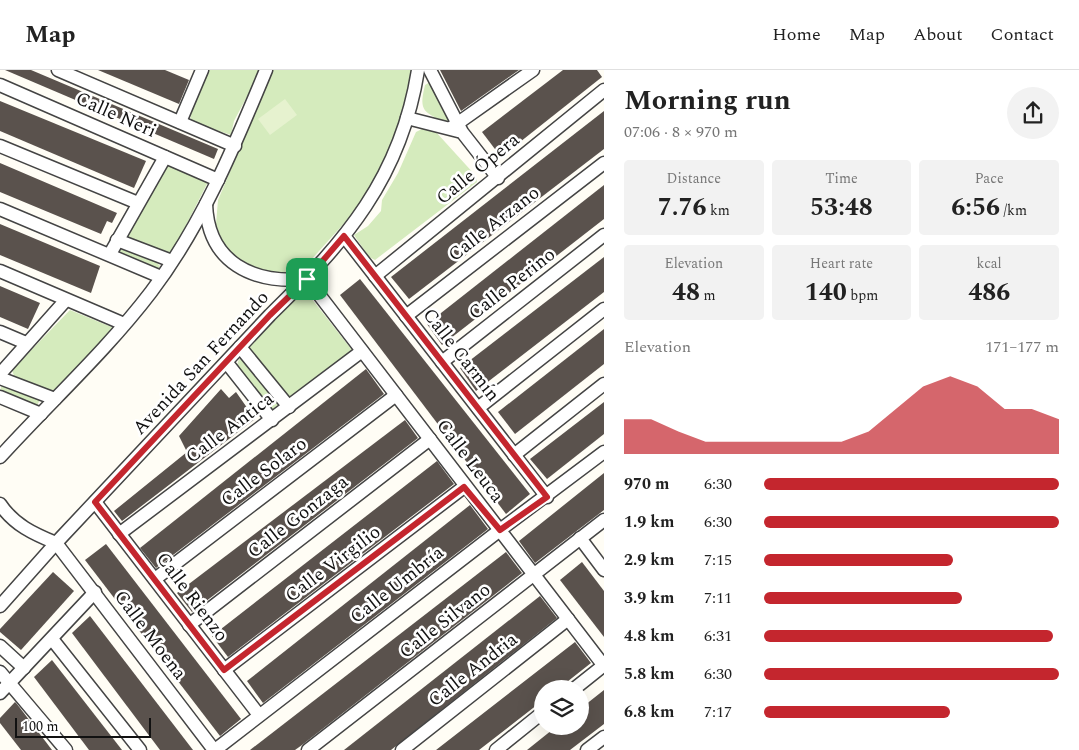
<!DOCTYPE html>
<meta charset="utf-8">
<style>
body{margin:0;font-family:Spectral,serif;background:#f2f2f2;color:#222;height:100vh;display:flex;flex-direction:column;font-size:19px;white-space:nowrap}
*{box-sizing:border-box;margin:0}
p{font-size:16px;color:#767676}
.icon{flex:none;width:28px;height:28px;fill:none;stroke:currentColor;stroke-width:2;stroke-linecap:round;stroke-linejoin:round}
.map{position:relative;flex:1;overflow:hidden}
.details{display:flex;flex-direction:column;background:#fff;width:475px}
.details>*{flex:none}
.buttons{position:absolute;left:534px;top:610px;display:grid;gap:10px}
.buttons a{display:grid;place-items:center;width:55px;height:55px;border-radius:50%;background:#fff;box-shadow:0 5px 20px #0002;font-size:25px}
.scale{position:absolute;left:15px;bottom:12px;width:136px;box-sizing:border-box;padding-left:5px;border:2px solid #111;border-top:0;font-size:14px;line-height:18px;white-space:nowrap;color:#111;-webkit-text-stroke:4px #fff;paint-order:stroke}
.pin{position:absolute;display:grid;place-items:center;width:42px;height:42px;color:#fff;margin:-21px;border-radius:10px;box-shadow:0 2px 8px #0006}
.round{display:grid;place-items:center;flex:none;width:52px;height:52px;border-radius:26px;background:#f2f2f2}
.headline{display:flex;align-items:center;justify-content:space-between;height:85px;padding:0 20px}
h1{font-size:28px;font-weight:700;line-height:38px}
.stats{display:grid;grid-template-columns:repeat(3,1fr);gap:8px;height:85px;padding:5px 20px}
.stats div{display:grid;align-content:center;border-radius:5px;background:#f2f2f2;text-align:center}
.stats b{font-size:25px;font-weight:700}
.stats small{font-size:14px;font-weight:400}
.stats p{font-size:14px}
.chart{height:140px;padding:10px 20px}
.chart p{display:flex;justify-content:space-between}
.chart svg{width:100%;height:90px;margin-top:5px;fill:#c4262e;opacity:.7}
ul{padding:0 20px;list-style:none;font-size:16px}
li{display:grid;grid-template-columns:80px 60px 1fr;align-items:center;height:38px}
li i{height:12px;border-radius:6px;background:#c4262e}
header{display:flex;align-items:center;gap:30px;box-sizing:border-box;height:70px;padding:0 25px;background:#fff;border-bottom:1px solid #e0e0e0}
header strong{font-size:24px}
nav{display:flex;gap:28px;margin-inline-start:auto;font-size:18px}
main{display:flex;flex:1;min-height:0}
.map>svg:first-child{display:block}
.green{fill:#d5ebbd}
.pitch{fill:#e6f2cf}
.building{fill:#5a524d}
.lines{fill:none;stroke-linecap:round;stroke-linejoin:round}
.minor-casing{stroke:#444;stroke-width:15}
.minor{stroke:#fff;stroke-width:12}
.route-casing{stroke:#fff;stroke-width:10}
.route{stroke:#c4262e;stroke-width:6}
.labels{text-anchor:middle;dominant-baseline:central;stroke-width:5;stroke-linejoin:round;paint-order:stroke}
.street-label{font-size:19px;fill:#111;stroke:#fff}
</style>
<header>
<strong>Map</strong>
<nav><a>Home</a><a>Map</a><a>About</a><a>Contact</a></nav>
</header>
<main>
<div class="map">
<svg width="604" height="680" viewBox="0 0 604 680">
<rect width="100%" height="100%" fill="#fffdf5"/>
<!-- green -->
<g class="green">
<path d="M208,0H261L234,51L231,65L198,54L191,50L190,45Z"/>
<path d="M273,0H412L397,67L373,115L348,149L310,191L298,199L282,204L241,195L223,176L216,154L218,130Z"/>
<path d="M430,12L454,51L446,54C425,41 418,43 425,15Z"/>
<path d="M426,57L435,61L476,106L477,112L375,190L369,187L354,165L368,156L381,141L382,130L398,103L416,62Z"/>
<path d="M166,93L209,110L172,183L167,186L126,169L128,160Z"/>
<path d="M123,179L156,192L160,196L158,199L154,201L119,184V181Z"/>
<path d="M304,219L352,280L288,330L247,280Z"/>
<path d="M70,240L114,258L55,323L14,306L12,300Z"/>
<path d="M239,289H244L278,335L275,339L271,340L236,298Z"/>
<path d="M2,314L40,330L36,337L3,322L0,321Z"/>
</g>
<!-- pitch -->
<path class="pitch" d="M285,29L297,45L270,65L258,49Z"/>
<!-- building -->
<g class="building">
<path d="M5,0H31L218,79L214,89Z"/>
<path d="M98,0H165L189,10L179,34Z"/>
<path d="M440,0H519L461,41Z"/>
<path d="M563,0H597L602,7L501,87L482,62Z"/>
<path d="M0,31L146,91L134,118L0,61Z"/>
<path d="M604,41V79L409,229L391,207Z"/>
<path d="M0,93L117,143L112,153L107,151L101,164L0,122Z"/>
<path d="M604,115V149L442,275L427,254Z"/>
<path d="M0,154L100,196L91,223L0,185Z"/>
<path d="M604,187V222L476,321L460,298Z"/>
<path d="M360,209L530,424L506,444L340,225Z"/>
<path d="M0,216L40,233L28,259L0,247Z"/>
<path d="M604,259V294L515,364L498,342Z"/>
<path d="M366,299L384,324L156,498L140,478Z"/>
<path d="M221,319L229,328L236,322L255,349L122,451L114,441L187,382L179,366Z"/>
<path d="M604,332V364L547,409L530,389Z"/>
<path d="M405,350L418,368L192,542L177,523Z"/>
<path d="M437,391L454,414L228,587L212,566Z"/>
<path d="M604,403V440L535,493L519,471Z"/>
<path d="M470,435L488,459L263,633L247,611Z"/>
<path d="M106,474L241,649L220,666L85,490Z"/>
<path d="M506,482L522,503L302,675L295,680H250Z"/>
<path d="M582,492L604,521V567L560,510Z"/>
<path d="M53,502L74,521L21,580L0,562V559Z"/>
<path d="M540,526L557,548L391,680H344Z"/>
<path d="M90,546L193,680H160L72,563Z"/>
<path d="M575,572L591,593L558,619H542V631L479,680H436Z"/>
<path d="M52,590L122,680H89L34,607Z"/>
<path d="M604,620V654L570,680H527L557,656H580V639Z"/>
<path d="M15,632L17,634L52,680H21L0,653V648Z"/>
</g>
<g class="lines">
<!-- minor casing -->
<g class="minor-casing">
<g id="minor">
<path d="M58,0L235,76"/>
<path d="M430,0L462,62L498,108"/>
<path d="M0,15L218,110"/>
<path d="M407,48L458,61"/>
<path d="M180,52L202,0"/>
<path d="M451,58L533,0"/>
<path d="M0,76L138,133"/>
<path d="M206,134C208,193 253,214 307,209L604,596"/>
<path d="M0,139L161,207"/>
<path d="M344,166L547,427"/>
<path d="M117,170L172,191"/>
<path d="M110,184L165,87"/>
<path d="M0,201L124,254"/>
<path d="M375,206L604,20"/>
<path d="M406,246L604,93"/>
<path d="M0,262L26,273"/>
<path d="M240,277L289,337"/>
<path d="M442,292L604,165"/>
<path d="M227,293L272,350"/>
<path d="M0,304L65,231"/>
<path d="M0,308L55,329"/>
<path d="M0,327L41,344"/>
<path d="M478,338L604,239"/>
<path d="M514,385L604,314"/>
<path d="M0,387C50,332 106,281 151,222C202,155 234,77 266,0"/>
<path d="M95,432L259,645"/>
<path d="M0,434C14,455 34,464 56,473L214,680"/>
<path d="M119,464L362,281"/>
<path d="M580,468L604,500"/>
<path d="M155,509L396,325"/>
<path d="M0,536L56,473L270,245C345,172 401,108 418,0"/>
<path d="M189,555L430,369"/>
<path d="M52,569L140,680"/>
<path d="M0,576L24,598"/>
<path d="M224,600L464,417"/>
<path d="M0,602L66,680"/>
<path d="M574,619L603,596"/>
<path d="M0,623L95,522"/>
<path d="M215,680L500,460L604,382"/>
<path d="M308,680L604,450"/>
<path d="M402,680L568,549"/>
<path d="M496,680L542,643"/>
<path d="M587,680L604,667"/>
</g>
</g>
<!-- minor -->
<use href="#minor" class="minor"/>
</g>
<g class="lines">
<!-- route casing -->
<g class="route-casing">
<path id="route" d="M344,166L547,427L500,460L464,417L224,600L95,432L270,245L307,209Z"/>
</g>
<!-- route -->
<use href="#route" class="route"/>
</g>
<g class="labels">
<!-- street labels -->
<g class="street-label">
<text transform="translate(116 45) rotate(24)">Calle Neri</text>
<text transform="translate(478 99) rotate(-39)">Calle Ópera</text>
<text transform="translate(494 154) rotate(-38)">Calle Arzano</text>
<text transform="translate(512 214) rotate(-38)">Calle Perino</text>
<text transform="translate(461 285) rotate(52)">Calle Carmín</text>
<text transform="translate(201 293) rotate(-47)">Avenida San Fernando</text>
<text transform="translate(230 358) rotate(-37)">Calle Antica</text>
<text transform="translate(470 391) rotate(53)">Calle Leuca</text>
<text transform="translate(264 402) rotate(-37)">Calle Solaro</text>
<text transform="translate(298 447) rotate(-38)">Calle Gonzaga</text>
<text transform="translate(333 494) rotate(-37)">Calle Virgilio</text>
<text transform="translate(397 515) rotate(-38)">Calle Umbría</text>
<text transform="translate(192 527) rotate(53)">Calle Rienzo</text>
<text transform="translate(445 551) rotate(-38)">Calle Silvano</text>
<text transform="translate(150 565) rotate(53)">Calle Moena</text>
<text transform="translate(473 600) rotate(-38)">Calle Andria</text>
</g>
</g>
</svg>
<div class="buttons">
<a><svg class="icon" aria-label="layers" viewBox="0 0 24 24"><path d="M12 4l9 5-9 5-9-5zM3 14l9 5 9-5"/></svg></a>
</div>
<div class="scale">100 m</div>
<div class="pin" style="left:307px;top:209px;background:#1e9e55"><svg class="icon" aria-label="arrive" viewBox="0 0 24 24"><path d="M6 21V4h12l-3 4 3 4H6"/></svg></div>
</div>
<section class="details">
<div class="headline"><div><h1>Morning run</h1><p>07:06 · 8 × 970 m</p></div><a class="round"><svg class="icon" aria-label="share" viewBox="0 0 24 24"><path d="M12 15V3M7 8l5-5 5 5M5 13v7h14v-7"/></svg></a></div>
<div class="stats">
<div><p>Distance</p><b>7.76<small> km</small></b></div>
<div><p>Time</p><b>53:48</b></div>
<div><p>Pace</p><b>6:56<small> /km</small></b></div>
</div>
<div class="stats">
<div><p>Elevation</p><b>48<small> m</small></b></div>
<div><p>Heart rate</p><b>140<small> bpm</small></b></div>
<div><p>kcal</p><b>486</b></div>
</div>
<div class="chart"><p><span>Elevation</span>171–177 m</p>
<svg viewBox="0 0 160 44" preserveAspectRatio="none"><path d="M0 44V27L10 27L20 33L30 38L40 38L50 38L60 38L70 38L80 38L90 33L100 22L110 11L120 6L130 11L140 22L150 22L160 27V44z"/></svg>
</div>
<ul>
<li><b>970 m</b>6:30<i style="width:100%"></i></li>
<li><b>1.9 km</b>6:30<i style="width:100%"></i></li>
<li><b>2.9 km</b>7:15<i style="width:64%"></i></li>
<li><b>3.9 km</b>7:11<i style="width:67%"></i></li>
<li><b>4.8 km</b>6:31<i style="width:98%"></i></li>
<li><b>5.8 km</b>6:30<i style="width:100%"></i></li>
<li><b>6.8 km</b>7:17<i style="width:63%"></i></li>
</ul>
</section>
</main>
